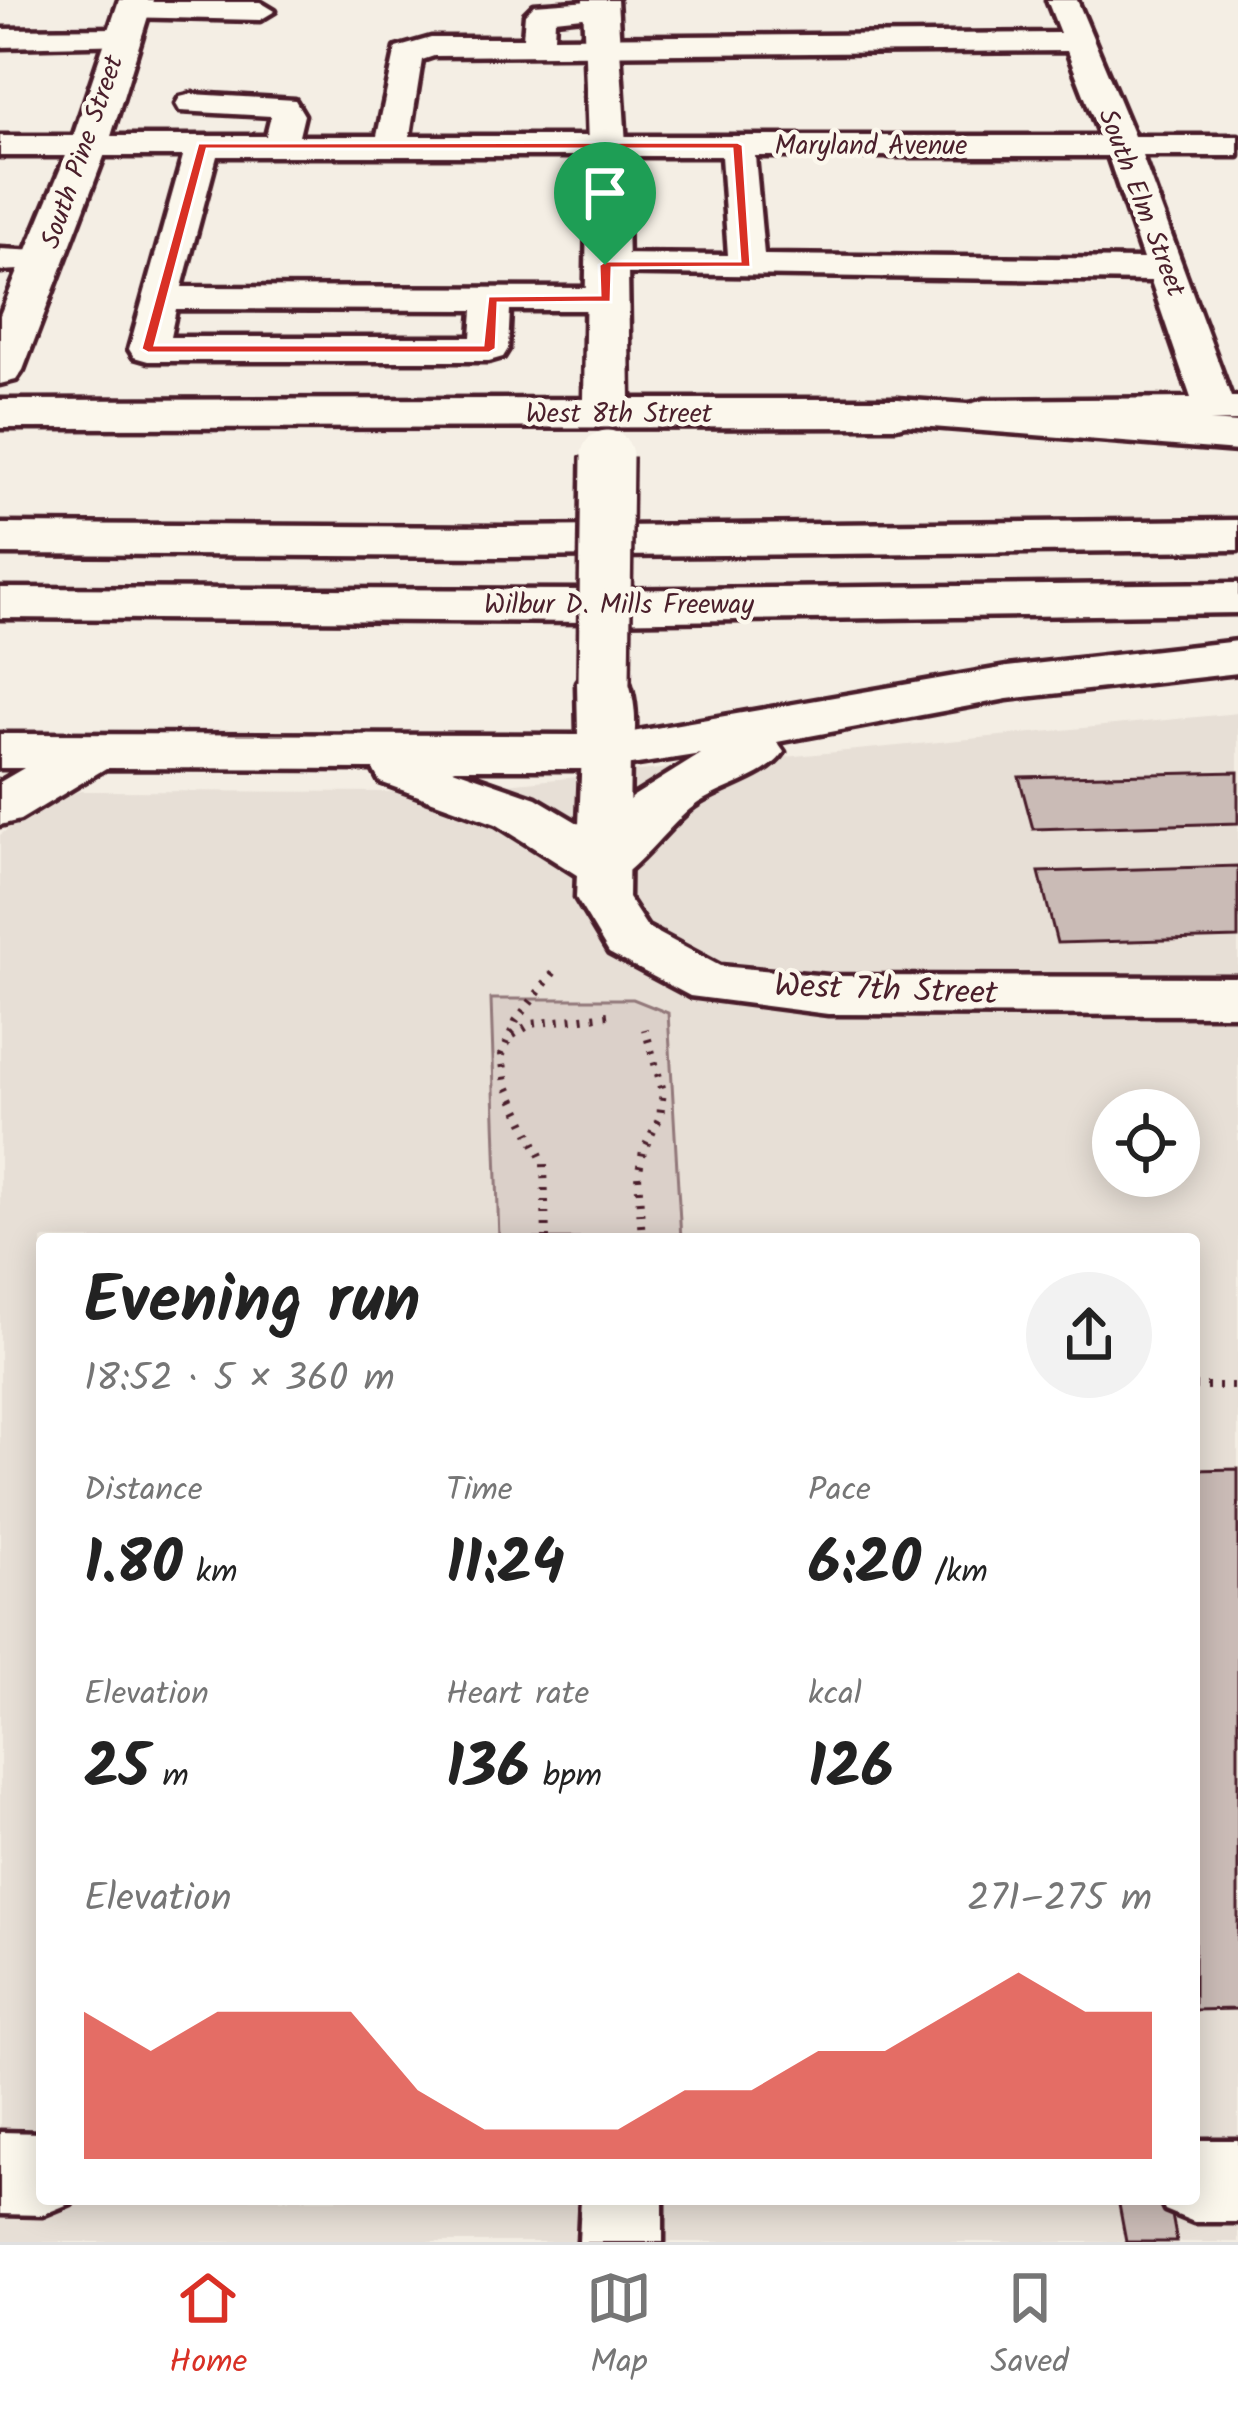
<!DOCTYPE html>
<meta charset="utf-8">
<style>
body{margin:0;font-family:Kalam,sans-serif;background:#f2f2f2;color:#222;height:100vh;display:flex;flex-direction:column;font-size:45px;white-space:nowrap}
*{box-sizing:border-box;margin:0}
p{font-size:39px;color:#767676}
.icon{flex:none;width:66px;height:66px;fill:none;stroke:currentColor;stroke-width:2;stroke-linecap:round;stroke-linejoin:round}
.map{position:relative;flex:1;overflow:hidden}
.panel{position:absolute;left:36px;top:1233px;width:1164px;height:972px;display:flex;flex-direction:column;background:#fff;border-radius:12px;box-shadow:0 6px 30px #0003}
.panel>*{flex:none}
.fabs{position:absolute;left:1092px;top:1089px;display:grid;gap:24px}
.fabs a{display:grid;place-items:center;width:108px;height:108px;border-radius:50%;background:#fff;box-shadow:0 6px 30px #0003;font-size:60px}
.pin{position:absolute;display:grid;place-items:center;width:102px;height:102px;color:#fff;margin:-123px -51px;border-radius:50% 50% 50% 0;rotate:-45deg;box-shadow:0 0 12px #0007}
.pin .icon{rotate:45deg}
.round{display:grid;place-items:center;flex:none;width:126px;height:126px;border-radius:63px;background:#f2f2f2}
.headline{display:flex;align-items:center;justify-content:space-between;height:204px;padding:0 48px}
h1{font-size:66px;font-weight:600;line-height:90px}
.figures{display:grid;grid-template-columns:repeat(3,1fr);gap:18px;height:204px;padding:12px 48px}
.figures div{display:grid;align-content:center}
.figures b{font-size:60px;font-weight:600}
.figures small{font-size:33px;font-weight:400}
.figures p{font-size:33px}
.chart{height:336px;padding:24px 48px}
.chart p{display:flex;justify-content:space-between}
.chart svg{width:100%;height:216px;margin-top:12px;fill:#d93025;opacity:.7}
.dock{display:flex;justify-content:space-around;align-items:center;height:168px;border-top:3px solid #e0e0e0;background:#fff;font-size:33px;color:#767676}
.dock a{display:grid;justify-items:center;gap:6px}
.dock .active{color:#d93025}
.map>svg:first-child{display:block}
.built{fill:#e7dfd6;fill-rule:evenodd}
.green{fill:#dbd0c9;stroke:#92787a;stroke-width:3}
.building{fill:#cabbb6;stroke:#4a1f2b;stroke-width:3}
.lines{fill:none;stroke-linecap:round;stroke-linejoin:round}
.minor-casing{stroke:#4a1f2b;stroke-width:9}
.major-casing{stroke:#4a1f2b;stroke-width:9}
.highway-casing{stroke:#4a1f2b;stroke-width:9}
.path{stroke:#4a1f2b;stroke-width:8;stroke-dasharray:3 9;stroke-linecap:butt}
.minor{fill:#fbf7ec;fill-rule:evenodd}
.major{fill:#fbf7ec;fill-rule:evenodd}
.highway{fill:#fbf7ec;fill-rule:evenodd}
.major-bridge-casing{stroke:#4a1f2b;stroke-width:58;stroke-linecap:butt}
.major-bridge{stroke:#fbf7ec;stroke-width:51}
.route{fill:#d93025;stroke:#fff;stroke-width:3;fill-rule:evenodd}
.labels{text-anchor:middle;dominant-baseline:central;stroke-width:9;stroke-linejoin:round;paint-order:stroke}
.far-street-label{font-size:27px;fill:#4a1f2b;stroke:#fbf7ec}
.street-label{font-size:33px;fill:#4a1f2b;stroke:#fbf7ec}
</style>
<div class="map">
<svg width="1238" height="2242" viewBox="0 0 1238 2242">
<rect width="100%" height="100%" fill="#f4eee4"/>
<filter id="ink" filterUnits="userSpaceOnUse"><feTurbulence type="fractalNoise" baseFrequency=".00833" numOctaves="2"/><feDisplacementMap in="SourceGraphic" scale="24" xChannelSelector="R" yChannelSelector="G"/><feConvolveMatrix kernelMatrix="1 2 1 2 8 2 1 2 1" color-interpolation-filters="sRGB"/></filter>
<g filter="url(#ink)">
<!-- built -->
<path class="built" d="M1238,713V2242H0V835L42,804L80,791L424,792ZM1113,1110H1179V1176H1113ZM42,1239H1194V2199H42Z"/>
<!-- green -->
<path class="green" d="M491,999H633L668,1013L681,1239H499Z"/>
<!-- building -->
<g class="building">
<path d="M1238,772V823L1033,829L1019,777Z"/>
<path d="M1238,866V938L1057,943L1039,872Z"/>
<path d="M1238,1469V2009L1194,2010V1470Z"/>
<path d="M1118,2199H1169L1177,2242H1126Z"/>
</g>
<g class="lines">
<!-- minor casing -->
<g class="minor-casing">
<g id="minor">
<path d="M604,0L615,8L611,14L555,20L554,37L1060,33L1047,0H1077L1134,136H1238V156H1142L1231,397H1238V421L984,424L970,420L964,412L970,404L984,400L1191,398L1151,281L592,273L587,265L592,257L605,254L728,255L721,156H217L182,287L606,288L619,291L625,299L619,307L606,310H510L508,349L503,357L489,361H148L134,357L129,349L183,156H0V136H266L271,116L180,111L176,104L180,97L192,94L295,100L304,115L299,136H377L396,48L431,38H523L525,14L534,5ZM1067,51L1100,136H410L422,60L434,56ZM755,156H1108L1143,259L764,255ZM176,309L473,310L471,337H170Z"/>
<path d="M132,2H260L275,11L260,20L121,17L117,11L121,5Z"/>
<path d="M123,28L139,37L134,44L0,47V29Z"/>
<path d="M0,249L58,252L63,260L58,268L0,271Z"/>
<path d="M606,737L623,741L630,752L628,898L647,927L720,966L828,976L1238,977V1015L828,1014L690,996L609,953L576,898L582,752L589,741Z"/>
<path d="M0,2132L42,2133V2199H73L71,2203L42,2215L0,2214Z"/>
<path d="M1194,2140H1238V2222H1194L1165,2210L1160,2199H1194Z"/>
<path d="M581,2199H663V2242H579Z"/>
</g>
</g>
<!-- major casing -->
<g class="major-casing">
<g id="major">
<path d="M119,0H153L108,146L23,370L16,380L0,384V315L70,146Z"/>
<path d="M583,0H617L626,145L630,399H897L913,403L920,413L913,423L897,427L0,428V400L584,399L588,145Z"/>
<path d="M604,666L623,671C637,691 640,743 626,764L606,769H453L536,798L622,849L630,863L622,877L601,882L580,877L496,824L380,782L373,769L106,768L20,820L0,825V782L24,768H0V734L578,735L577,682L585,671Z"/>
</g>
</g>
<!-- highway casing -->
<g class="highway-casing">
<g id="highway">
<path d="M897,399L1238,423V451L881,423L874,413L881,403Z"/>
<path d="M1238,520V550L503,557L0,554V524L503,527Z"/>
<path d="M1238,583V613L590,622L0,618V588L590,590Z"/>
<path d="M1238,641V673L1007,699L777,742L784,752C767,778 720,787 694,806C672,822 637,869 617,878C604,884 594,880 580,877L572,863L632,797L701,754L606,769L586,764L578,752L586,740L1007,667Z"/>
</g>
</g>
<!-- path -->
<g class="path">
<path d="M513,1035L531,1024L608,1015"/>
<path d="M546,1239L544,1164L506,1084L502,1055L516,1021L556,969"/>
<path d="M642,1239L638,1175L643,1151L660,1117L663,1091L645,1029"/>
<path d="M1194,1386H1238"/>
</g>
<!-- minor -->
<use href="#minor" class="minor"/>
<!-- major -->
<use href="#major" class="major"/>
<!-- highway -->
<use href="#highway" class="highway"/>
<!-- major-bridge casing -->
<g class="major-bridge-casing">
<path id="major-bridge" d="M604,682L607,456"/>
</g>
<!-- major-bridge -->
<use href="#major-bridge" class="major-bridge"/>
</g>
</g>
<!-- route -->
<path class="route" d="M737,142L743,145L751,267L612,268L611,302L498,303L496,349L489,353H148L141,349L198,143ZM207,149H732L740,261H605L599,265L600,295L488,296L483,345H155Z"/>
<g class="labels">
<!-- far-street labels -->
<g class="far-street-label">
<text x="871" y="146">Maryland Avenue</text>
<text transform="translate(83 152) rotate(-71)">South Pine Street</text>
<text transform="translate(1141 203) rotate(69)">South Elm Street</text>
<text x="619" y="414">West 8th Street</text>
<text x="619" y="605">Wilbur D. Mills Freeway</text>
</g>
<!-- street labels -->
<g class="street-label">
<text transform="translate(886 991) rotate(2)">West 7th Street</text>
</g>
</g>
</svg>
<div class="fabs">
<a><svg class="icon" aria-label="locate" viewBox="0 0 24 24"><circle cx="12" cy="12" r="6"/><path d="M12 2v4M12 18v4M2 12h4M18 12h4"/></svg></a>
</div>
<div class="pin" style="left:605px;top:265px;background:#1e9e55"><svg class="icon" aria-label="arrive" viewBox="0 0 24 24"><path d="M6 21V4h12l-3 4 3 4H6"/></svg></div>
<section class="panel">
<div class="headline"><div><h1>Evening run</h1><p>18:52 · 5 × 360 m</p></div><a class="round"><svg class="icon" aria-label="share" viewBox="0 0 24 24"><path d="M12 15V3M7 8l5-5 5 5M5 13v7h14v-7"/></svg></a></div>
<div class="figures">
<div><p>Distance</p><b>1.80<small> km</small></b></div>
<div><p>Time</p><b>11:24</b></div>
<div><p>Pace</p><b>6:20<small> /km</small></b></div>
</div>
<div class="figures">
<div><p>Elevation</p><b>25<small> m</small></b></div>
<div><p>Heart rate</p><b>136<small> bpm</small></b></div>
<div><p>kcal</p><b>126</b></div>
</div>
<div class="chart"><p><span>Elevation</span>271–275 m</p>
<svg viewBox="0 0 160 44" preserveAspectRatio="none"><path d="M0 44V14L10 22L20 14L30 14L40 14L50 30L60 38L70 38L80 38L90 30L100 30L110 22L120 22L130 14L140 6L150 14L160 14V44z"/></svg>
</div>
</section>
</div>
<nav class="dock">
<a class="active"><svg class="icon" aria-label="home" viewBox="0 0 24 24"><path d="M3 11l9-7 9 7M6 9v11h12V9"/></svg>Home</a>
<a><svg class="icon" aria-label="map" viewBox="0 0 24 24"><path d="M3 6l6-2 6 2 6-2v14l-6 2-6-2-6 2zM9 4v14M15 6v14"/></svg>Map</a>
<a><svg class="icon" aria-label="saved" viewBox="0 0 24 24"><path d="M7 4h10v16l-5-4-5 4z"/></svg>Saved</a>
</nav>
